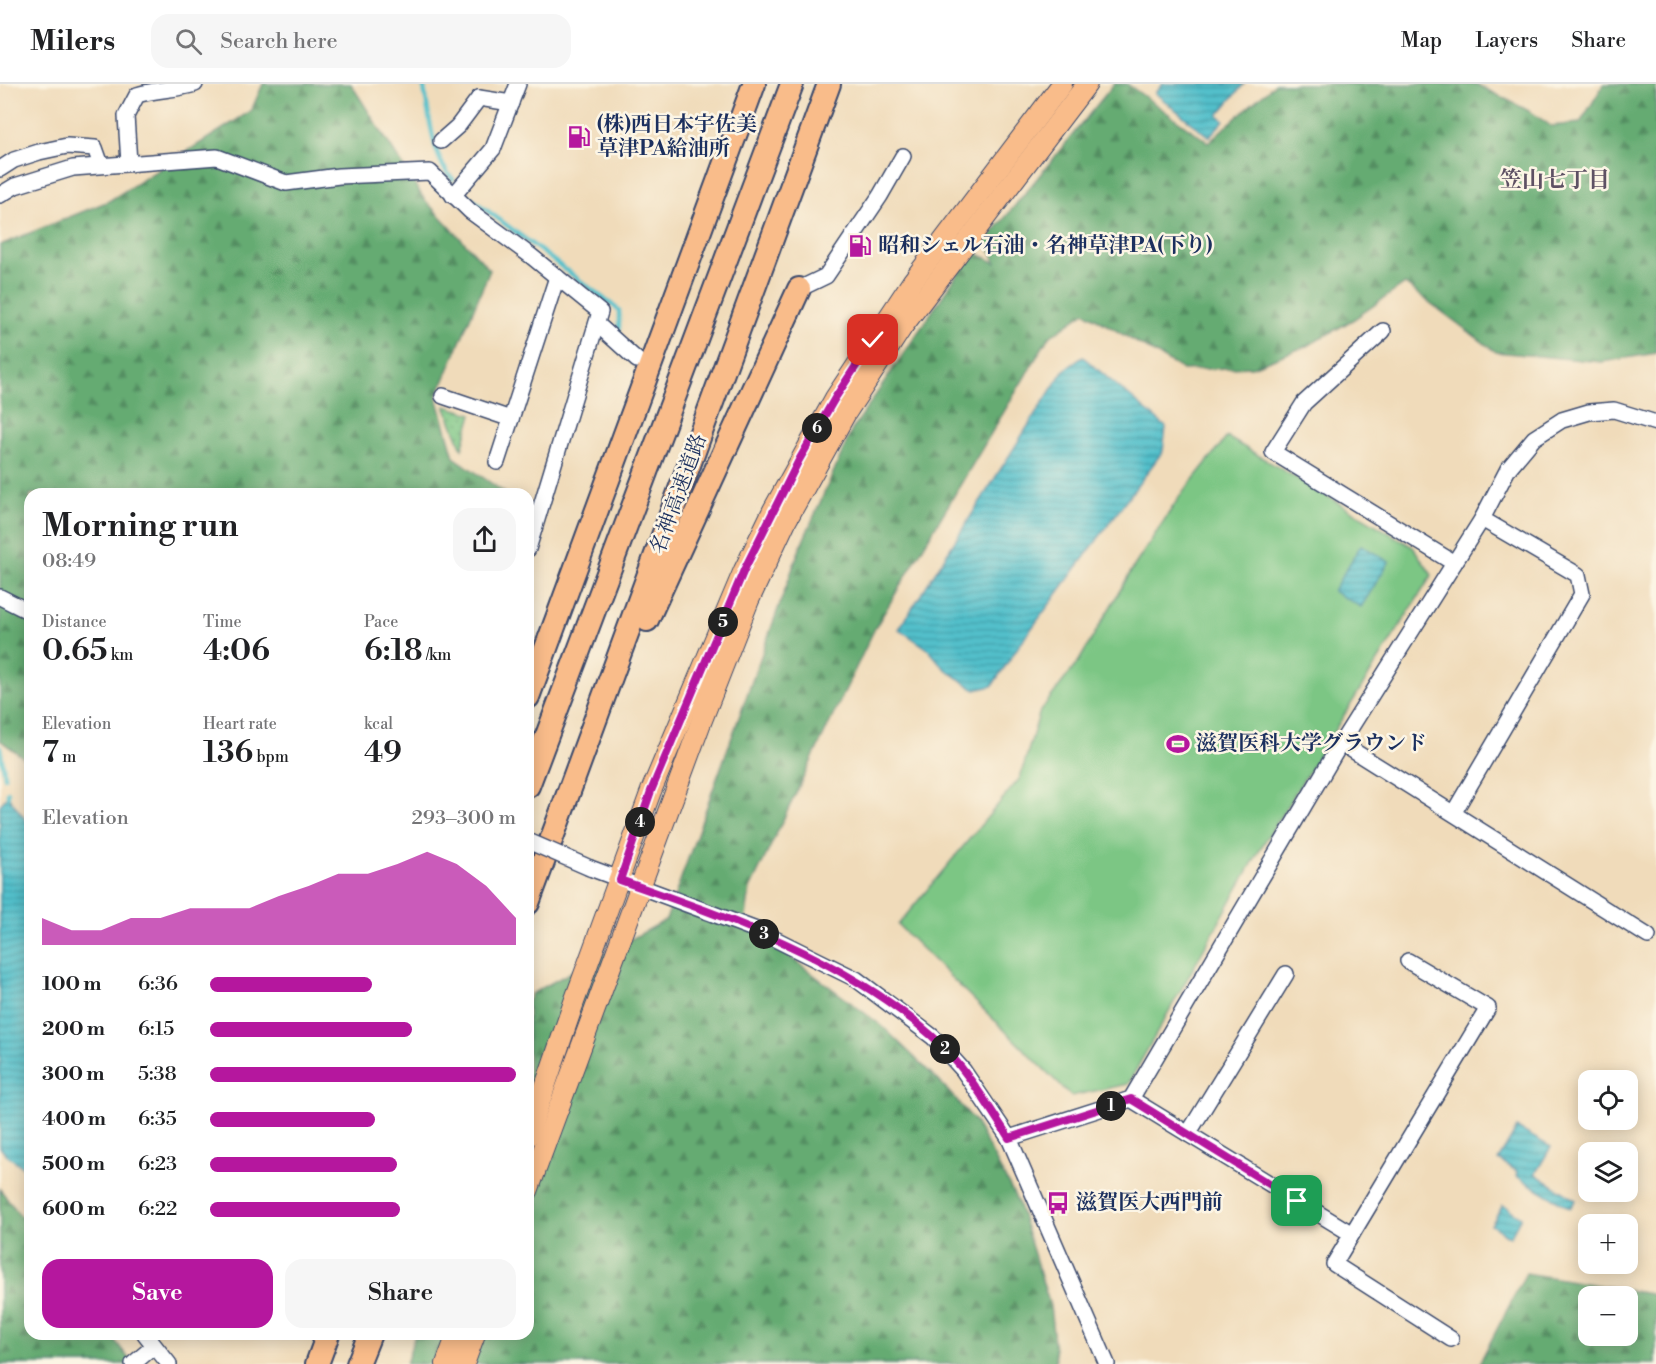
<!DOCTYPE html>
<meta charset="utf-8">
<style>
body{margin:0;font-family:"Libre Bodoni","Noto Serif JP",serif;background:#f6f6f6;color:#202124;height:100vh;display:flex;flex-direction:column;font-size:22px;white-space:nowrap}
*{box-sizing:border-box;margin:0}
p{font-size:20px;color:#757577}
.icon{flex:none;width:33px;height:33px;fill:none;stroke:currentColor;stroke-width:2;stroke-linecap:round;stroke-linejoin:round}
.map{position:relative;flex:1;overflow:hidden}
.drawer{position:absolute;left:24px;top:404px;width:510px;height:852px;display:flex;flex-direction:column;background:#fff;border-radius:18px;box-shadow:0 3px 15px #0003}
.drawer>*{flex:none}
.controls{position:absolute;left:1578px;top:986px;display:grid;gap:12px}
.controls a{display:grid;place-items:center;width:60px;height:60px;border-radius:12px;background:#fff;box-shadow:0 3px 15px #0003;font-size:30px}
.pin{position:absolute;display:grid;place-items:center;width:51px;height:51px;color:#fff;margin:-26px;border-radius:12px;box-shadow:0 3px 9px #0006}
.km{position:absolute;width:30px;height:30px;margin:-15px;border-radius:50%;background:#222;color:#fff;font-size:16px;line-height:30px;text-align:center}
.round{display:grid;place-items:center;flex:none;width:63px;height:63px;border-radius:18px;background:#f6f6f6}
.headline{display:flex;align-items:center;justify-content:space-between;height:102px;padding:0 18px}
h1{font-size:33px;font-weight:600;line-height:45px}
.stats{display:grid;grid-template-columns:repeat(3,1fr);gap:9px;height:102px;padding:6px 18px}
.stats div{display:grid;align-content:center}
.stats b{font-size:30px;font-weight:600}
.stats small{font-size:16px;font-weight:400}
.stats p{font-size:16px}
.chart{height:168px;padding:12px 18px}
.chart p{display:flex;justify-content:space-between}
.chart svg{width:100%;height:108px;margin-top:6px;fill:#b5179e;opacity:.7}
.primary-button{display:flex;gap:12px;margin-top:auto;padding:12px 18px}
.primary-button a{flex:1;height:69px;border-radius:18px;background:#b5179e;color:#fff;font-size:24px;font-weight:600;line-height:69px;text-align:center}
.primary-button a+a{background:#f6f6f6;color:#202124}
ul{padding:0 18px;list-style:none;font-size:20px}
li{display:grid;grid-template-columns:96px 72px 1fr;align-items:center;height:45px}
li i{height:15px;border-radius:8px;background:#b5179e}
header{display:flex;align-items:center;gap:36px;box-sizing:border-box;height:84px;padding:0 30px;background:#fff;border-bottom:2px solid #e0e0e0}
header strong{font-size:28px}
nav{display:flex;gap:33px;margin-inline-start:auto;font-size:21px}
.search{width:420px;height:54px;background:#f6f6f6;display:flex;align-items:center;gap:15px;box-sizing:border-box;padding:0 21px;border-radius:18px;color:#757577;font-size:22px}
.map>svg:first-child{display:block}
.forest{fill:url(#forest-firs);stroke:#406d68;stroke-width:1.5;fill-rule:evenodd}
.park{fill:url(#park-dots);stroke:#4c7a71;stroke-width:1.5}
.garden{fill:#7cc684;stroke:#4c7a71;stroke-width:1.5}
.water{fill:url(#water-rules);stroke:#367894;stroke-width:1.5}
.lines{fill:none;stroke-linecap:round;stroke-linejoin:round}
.stream{stroke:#52c0cb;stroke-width:4.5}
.minor-casing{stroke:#3b496c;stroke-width:18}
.major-casing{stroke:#3b496c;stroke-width:22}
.highway-casing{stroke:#3b496c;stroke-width:26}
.minor{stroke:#fff;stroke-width:15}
.major{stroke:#f9bc8a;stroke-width:20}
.highway{stroke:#f9bc8a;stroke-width:22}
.minor-bridge-casing{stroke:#3b496c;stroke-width:18;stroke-linecap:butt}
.minor-bridge{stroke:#fff;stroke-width:15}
.route-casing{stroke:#fff;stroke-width:12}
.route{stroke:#b5179e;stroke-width:8}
.labels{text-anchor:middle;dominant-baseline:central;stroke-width:5;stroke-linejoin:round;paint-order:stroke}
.poi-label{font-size:21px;font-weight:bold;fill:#1b2f5e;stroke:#fcf5e5;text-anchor:start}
.street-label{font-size:21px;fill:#1b2f5e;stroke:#fcf5e5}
.neighbourhood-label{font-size:22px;font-weight:bold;fill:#5e5164;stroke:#fcf5e5}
</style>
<header>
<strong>Milers</strong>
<div class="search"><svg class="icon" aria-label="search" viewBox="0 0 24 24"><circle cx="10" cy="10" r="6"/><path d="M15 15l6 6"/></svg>Search here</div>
<nav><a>Map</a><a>Layers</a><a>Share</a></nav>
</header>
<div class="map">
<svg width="1656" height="1280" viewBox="0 0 1656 1280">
<defs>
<pattern id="forest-firs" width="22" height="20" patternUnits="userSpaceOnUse" patternTransform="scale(1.5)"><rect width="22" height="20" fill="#65ab72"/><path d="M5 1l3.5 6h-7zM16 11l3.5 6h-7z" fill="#528c61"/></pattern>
<pattern id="park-dots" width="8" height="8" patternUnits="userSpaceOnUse" patternTransform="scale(1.5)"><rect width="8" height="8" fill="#7cc684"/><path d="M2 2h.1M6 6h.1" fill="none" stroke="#65a16f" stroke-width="1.8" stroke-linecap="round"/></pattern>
<pattern id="water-rules" width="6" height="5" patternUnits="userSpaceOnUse" patternTransform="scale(1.5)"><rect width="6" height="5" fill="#52c0cb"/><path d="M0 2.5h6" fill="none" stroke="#439ca8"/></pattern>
</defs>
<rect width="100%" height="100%" fill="#fcf5e5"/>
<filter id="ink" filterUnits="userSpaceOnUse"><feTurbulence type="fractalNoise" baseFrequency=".0167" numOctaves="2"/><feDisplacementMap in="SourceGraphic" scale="12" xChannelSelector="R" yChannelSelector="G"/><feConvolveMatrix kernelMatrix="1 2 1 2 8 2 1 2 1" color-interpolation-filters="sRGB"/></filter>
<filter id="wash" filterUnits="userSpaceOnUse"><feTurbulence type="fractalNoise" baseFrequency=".008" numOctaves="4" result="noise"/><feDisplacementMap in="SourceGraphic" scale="24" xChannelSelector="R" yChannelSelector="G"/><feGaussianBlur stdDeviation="1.35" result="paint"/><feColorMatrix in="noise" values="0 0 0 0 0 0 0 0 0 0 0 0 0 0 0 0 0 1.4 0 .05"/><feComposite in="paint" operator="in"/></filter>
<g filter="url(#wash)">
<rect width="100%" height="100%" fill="#f0dbba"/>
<!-- forest -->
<g class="forest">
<path d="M263,0H351L424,115L490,186L437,313L454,373L505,409L30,410V683L24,674L0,656V161L109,117L251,27Z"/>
<path d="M1114,0H1127L1208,58L1275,0H1476L1531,28L1551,42L1580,39L1604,0H1656V269L1602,278L1496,268L1405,200L1354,235L1309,261L1252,283L1183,286L1085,228L1048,254L875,544L750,805L745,839L882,942L940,998L974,1036L1018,1118L1050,1222L1056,1276L1055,1280H406L415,1250H528V918L531,910L666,836L800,464L852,346L973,167L996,179L986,157Z"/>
<path d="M0,1105L30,1145V1250H110L133,1280H0Z"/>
<path d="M1526,1189L1656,1211V1280H1479ZM1588,1212H1628V1251H1588Z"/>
</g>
<!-- park -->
<path class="park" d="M445,322L472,330L462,365Z"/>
<!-- garden -->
<path class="garden" d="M1227,353L1413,463L1432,491L1262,762L1128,1000L1071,1012L898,841L1020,694L1040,627L1079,577L1133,484L1180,412Z"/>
<!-- water -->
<g class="water">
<path d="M1163,0H1244L1218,31L1224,36L1209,53L1155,9Z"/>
<path d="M1083,273L1166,343L1163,367L1020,560L992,602L975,606L944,584L928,565L899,545L1063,287Z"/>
<path d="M1361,461L1389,478L1361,523L1333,507Z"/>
<path d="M8,712L30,742V1088L5,1070L0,1063V721Z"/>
<path d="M1517,1044L1551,1063L1535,1090L1576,1116L1570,1124L1516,1092L1517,1087L1498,1076Z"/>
<path d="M1503,1121L1521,1133L1510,1153L1491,1141Z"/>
</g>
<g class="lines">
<!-- stream -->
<g class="stream">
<path d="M423,0C430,28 431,75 453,95"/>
<path d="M468,112L619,226V246"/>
<path d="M0,663L5,693"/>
<path d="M8,708V712"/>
</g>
</g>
</g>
<g filter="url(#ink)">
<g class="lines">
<!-- minor casing -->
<g class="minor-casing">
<g id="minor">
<path d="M479,14L511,19"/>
<path d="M441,57L458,42L479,14"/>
<path d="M129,79L126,32L137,11C156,5 176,6 195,0"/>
<path d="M0,85L14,76L39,68L67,62L95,64L101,81"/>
<path d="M0,111L15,102L73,84L217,73L286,99L339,92L430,88L470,127L531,172L600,228L528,465"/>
<path d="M453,112L493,65L518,0"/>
<path d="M799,205L826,192L880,112L903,72"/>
<path d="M597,240L637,276"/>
<path d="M1383,247L1304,319L1273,368L1454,479"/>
<path d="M443,312L511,335"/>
<path d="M497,378L557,193"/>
<path d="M0,513L30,528"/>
<path d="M1341,659L1648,852"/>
<path d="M1454,728L1582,510L1578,491L1482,435"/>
<path d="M590,784L759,847L807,871L856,895L933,953L963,986L1009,1054L1107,1280"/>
<path d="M1408,877L1488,924L1334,1180L1451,1255"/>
<path d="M1131,1015L1352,1150"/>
<path d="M1188,1050L1286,890"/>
<path d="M1009,1054L1131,1015L1341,659L1482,435L1508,385L1534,354L1562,336L1589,328L1614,326L1656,339"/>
<path d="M145,1250L169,1280"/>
<path d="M133,1280L154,1262"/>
</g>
</g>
<!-- major casing -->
<g class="major-casing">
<g id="major">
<path d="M528,1052L574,918L651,707L744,486L773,426L835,314L912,198L1062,0"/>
<path d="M528,1107L700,641L749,516L785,439L846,329L903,242L1087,0"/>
<path d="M446,1280L457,1250"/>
<path d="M464,1280L475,1250"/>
</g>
</g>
<!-- highway casing -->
<g class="highway-casing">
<g id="highway">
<path d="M647,536L799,205"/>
<path d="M528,613L754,0"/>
<path d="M528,702L792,0"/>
<path d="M528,819L829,0"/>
<path d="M317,1280L328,1250"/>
<path d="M358,1280L370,1250"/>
</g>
</g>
<!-- minor -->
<use href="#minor" class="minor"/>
<!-- major -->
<use href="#major" class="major"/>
<!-- highway -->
<use href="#highway" class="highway"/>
<!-- minor-bridge casing -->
<g class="minor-bridge-casing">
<path id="minor-bridge" d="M528,757L590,784"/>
</g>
<!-- minor-bridge -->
<use href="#minor-bridge" class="minor-bridge"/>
</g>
</g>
<g class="lines" filter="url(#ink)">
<!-- route casing -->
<g class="route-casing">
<path id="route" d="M873,256L835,314L799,376L744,486L651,707L620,796C729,834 844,874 932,952C963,980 986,1018 1009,1054L1131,1015L1297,1117"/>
</g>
<!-- route -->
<use href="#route" class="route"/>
</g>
<!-- icons -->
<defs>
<g id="fuel-bare" transform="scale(1.8)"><path d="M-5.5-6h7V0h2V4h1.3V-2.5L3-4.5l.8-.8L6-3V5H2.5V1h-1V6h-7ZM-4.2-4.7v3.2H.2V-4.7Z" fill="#b5179e" stroke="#fcf5e5" stroke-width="2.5" paint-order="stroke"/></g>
<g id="stadium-bare" transform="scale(1.8)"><path d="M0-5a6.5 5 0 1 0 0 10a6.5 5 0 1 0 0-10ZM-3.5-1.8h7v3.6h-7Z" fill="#b5179e" stroke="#fcf5e5" stroke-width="2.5" paint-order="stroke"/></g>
<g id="bus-bare" transform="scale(1.8)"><path d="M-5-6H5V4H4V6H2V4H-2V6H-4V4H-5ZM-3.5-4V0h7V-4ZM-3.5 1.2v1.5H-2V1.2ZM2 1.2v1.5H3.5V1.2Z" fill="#b5179e" stroke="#fcf5e5" stroke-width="2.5" paint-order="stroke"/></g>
</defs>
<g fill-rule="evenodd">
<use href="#fuel-bare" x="579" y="53"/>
<use href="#fuel-bare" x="860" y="162"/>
<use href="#stadium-bare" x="1178" y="660"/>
<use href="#bus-bare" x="1058" y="1119"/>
</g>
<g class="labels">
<!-- poi labels -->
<g class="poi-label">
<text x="597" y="41">(株)西日本宇佐美<tspan x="597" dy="24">草津PA給油所</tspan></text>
<text x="878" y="162">昭和シェル石油・名神草津PA(下り)</text>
<text x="1196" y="660">滋賀医科大学グラウンド</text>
<text x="1076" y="1119">滋賀医大西門前</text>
</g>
<!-- street labels -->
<g class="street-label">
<text transform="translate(679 410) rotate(-70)">名神高速道路</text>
</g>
<!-- neighbourhood labels -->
<g class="neighbourhood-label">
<text x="1555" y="96">笠山七丁目</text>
</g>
</g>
</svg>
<div class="controls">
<a><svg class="icon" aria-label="locate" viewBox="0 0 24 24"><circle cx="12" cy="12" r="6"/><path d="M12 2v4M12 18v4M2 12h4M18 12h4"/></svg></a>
<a><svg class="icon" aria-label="layers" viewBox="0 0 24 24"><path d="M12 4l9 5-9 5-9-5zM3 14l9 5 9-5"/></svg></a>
<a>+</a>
<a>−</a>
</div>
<div class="pin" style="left:1297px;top:1117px;background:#1e9e55"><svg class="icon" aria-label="arrive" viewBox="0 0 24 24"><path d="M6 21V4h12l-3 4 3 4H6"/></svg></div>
<div class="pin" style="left:873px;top:256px;background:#d93025"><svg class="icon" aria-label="check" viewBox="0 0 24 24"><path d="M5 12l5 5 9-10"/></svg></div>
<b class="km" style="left:1111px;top:1022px">1</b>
<b class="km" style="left:945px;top:965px">2</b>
<b class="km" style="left:764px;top:850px">3</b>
<b class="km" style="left:640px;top:738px">4</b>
<b class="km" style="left:723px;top:538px">5</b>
<b class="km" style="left:817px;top:344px">6</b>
<section class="drawer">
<div class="headline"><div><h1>Morning run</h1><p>08:49</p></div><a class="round"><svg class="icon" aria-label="share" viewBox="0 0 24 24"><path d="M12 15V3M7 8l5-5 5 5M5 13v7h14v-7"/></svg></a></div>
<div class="stats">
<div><p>Distance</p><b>0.65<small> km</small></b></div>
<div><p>Time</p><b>4:06</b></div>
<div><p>Pace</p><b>6:18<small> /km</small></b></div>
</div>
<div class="stats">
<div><p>Elevation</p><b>7<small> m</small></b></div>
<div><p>Heart rate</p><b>136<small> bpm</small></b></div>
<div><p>kcal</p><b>49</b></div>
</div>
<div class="chart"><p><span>Elevation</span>293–300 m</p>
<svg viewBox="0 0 160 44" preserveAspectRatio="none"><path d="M0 44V33L10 38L20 38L30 33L40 33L50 29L60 29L70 29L80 24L90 20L100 15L110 15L120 11L130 6L140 11L150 20L160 33V44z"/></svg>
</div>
<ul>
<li><b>100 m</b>6:36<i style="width:53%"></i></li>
<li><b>200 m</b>6:15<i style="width:66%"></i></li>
<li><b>300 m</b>5:38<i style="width:100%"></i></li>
<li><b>400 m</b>6:35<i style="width:54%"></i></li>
<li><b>500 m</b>6:23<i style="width:61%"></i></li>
<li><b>600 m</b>6:22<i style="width:62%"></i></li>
</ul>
<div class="primary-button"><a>Save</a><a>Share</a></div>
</section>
</div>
